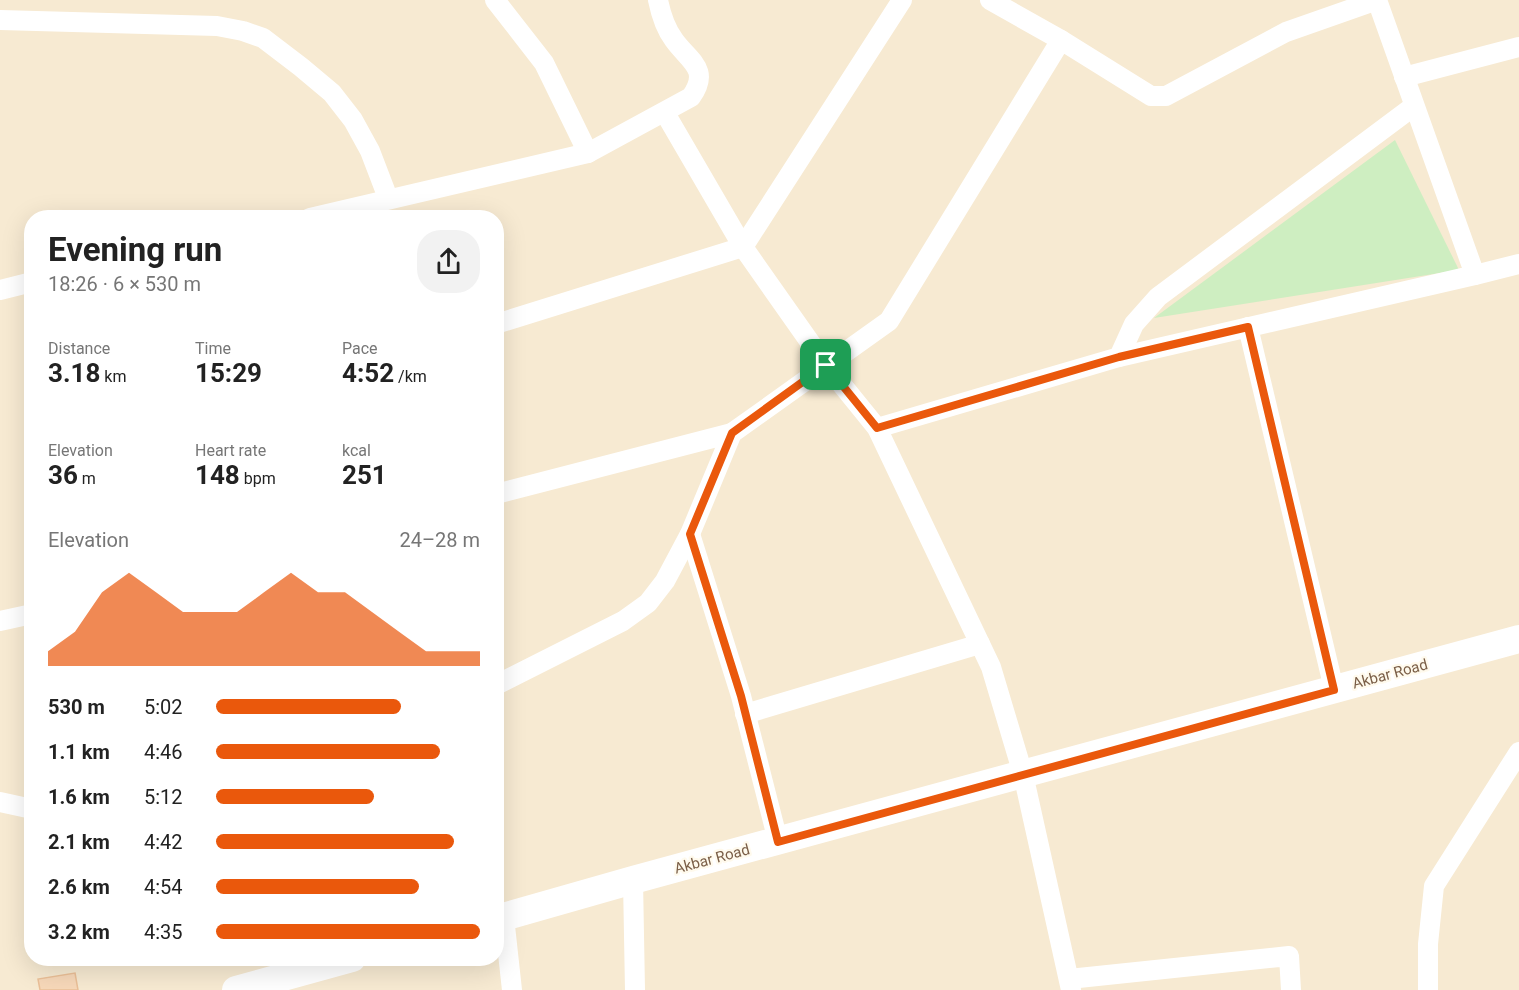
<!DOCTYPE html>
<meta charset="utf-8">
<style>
body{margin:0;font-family:Roboto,sans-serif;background:#f2f2f2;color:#222;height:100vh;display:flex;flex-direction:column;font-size:22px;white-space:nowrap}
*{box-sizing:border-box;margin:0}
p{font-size:20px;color:#767676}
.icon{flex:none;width:33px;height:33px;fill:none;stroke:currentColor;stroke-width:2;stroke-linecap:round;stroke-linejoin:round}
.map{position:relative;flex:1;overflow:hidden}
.side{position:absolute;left:24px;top:210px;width:480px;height:756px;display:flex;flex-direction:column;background:#fff;border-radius:24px;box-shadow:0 6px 24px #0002}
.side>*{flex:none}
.pin{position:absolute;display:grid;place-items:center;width:51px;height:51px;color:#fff;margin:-26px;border-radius:12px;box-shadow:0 3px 9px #0006}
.round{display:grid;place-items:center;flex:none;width:63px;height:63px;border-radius:24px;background:#f2f2f2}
.headline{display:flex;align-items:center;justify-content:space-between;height:102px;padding:0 24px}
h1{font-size:33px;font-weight:700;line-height:45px}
.metrics{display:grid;grid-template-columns:repeat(3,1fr);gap:9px;height:102px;padding:6px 24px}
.metrics div{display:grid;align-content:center}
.metrics b{font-size:26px;font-weight:700}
.metrics small{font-size:16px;font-weight:400}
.metrics p{font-size:16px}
.chart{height:168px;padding:12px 24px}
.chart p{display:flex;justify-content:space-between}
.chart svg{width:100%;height:108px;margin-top:6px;fill:#ea580c;opacity:.7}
ul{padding:0 24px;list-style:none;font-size:20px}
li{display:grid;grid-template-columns:96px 72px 1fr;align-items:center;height:45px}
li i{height:15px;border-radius:8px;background:#ea580c}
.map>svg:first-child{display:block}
.residential{fill:#f7ead2;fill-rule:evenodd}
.green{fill:#ceeec1}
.building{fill:#f7d8b9;stroke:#ebc098;stroke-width:1.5}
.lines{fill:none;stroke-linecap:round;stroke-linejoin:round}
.street{stroke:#fff;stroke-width:20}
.secondary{stroke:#fff;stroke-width:28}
.route-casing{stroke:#fff;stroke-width:12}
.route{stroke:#ea580c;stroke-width:8}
.labels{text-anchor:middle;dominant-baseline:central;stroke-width:4.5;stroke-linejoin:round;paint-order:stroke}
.street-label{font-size:15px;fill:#7a5e47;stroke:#fffaed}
</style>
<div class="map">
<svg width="1519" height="990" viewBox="0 0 1519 990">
<rect width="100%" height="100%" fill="#fef7e4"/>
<!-- residential -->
<path class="residential" d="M0,0H1519V990H0ZM32,218H496V958H32Z"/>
<!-- green -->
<path class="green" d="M1395,140L1459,270L1154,318Z"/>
<!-- building -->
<path class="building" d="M75,973L78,990H40L38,979Z"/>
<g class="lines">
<!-- street -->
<g class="street">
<path d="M495,0L544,63L588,153"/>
<path d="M990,0L1061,40"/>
<path d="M0,20L217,26L243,31L263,38L301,67L332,93L353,120L370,151L388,198"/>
<path d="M1404,77L1519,47"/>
<path d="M665,113L743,247L826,365L877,428L991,667L1023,774L1071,990"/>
<path d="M310,218L588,153L691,97C711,69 689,61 674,40C665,28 661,15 658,0"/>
<path d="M1475,275L1519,264"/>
<path d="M0,290L32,282"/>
<path d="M496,324L743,247L902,0"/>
<path d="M1248,327L1334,689"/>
<path d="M1119,357L1134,324L1158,297L1414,106"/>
<path d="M877,428L1119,357L1475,275L1377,0"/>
<path d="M496,494L732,433"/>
<path d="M690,534L741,696L778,841"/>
<path d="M0,621L32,614"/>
<path d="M496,685L623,621L648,603L665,581L690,534L732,433L889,321L1061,40L1151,96H1166L1286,32L1377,0"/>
<path d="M745,714L980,644"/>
<path d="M0,802L32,809"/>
<path d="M633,880L635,990"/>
<path d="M504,917L512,990"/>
<path d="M1069,979L1289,956L1291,990"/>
<path d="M1428,990V944L1434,886L1519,752"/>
</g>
<!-- secondary -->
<g class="secondary">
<path d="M496,919L633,880L1519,639"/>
<path d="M236,990L352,958"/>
</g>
</g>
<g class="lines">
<!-- route casing -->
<g class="route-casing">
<path id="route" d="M1248,327L1334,690L778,842L741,696L690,534L732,433L826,365L877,428L1119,357Z"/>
</g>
<!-- route -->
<use href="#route" class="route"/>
</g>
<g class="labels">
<!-- street labels -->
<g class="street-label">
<text transform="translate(1390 674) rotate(-15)">Akbar Road</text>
<text transform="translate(712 859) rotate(-15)">Akbar Road</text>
</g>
</g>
</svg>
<div class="pin" style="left:826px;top:365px;background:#1e9e55"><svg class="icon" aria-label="arrive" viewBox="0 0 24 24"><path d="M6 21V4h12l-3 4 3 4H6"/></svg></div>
<section class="side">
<div class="headline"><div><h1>Evening run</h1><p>18:26 · 6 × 530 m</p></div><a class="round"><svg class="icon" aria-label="share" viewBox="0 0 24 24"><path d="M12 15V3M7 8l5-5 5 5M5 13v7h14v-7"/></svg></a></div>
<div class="metrics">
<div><p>Distance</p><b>3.18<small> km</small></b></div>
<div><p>Time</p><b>15:29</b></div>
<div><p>Pace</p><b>4:52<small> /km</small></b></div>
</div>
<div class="metrics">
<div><p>Elevation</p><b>36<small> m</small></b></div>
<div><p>Heart rate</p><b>148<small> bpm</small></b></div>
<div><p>kcal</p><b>251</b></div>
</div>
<div class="chart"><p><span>Elevation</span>24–28 m</p>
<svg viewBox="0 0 160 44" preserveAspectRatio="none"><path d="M0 44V38L10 30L20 14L30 6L40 14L50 22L60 22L70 22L80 14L90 6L100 14L110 14L120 22L130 30L140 38L150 38L160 38V44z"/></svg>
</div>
<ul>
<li><b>530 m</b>5:02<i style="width:70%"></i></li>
<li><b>1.1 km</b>4:46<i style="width:85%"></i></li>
<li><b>1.6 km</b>5:12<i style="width:60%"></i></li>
<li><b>2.1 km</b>4:42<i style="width:90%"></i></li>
<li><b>2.6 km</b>4:54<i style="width:77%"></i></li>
<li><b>3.2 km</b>4:35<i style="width:100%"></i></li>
</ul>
</section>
</div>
